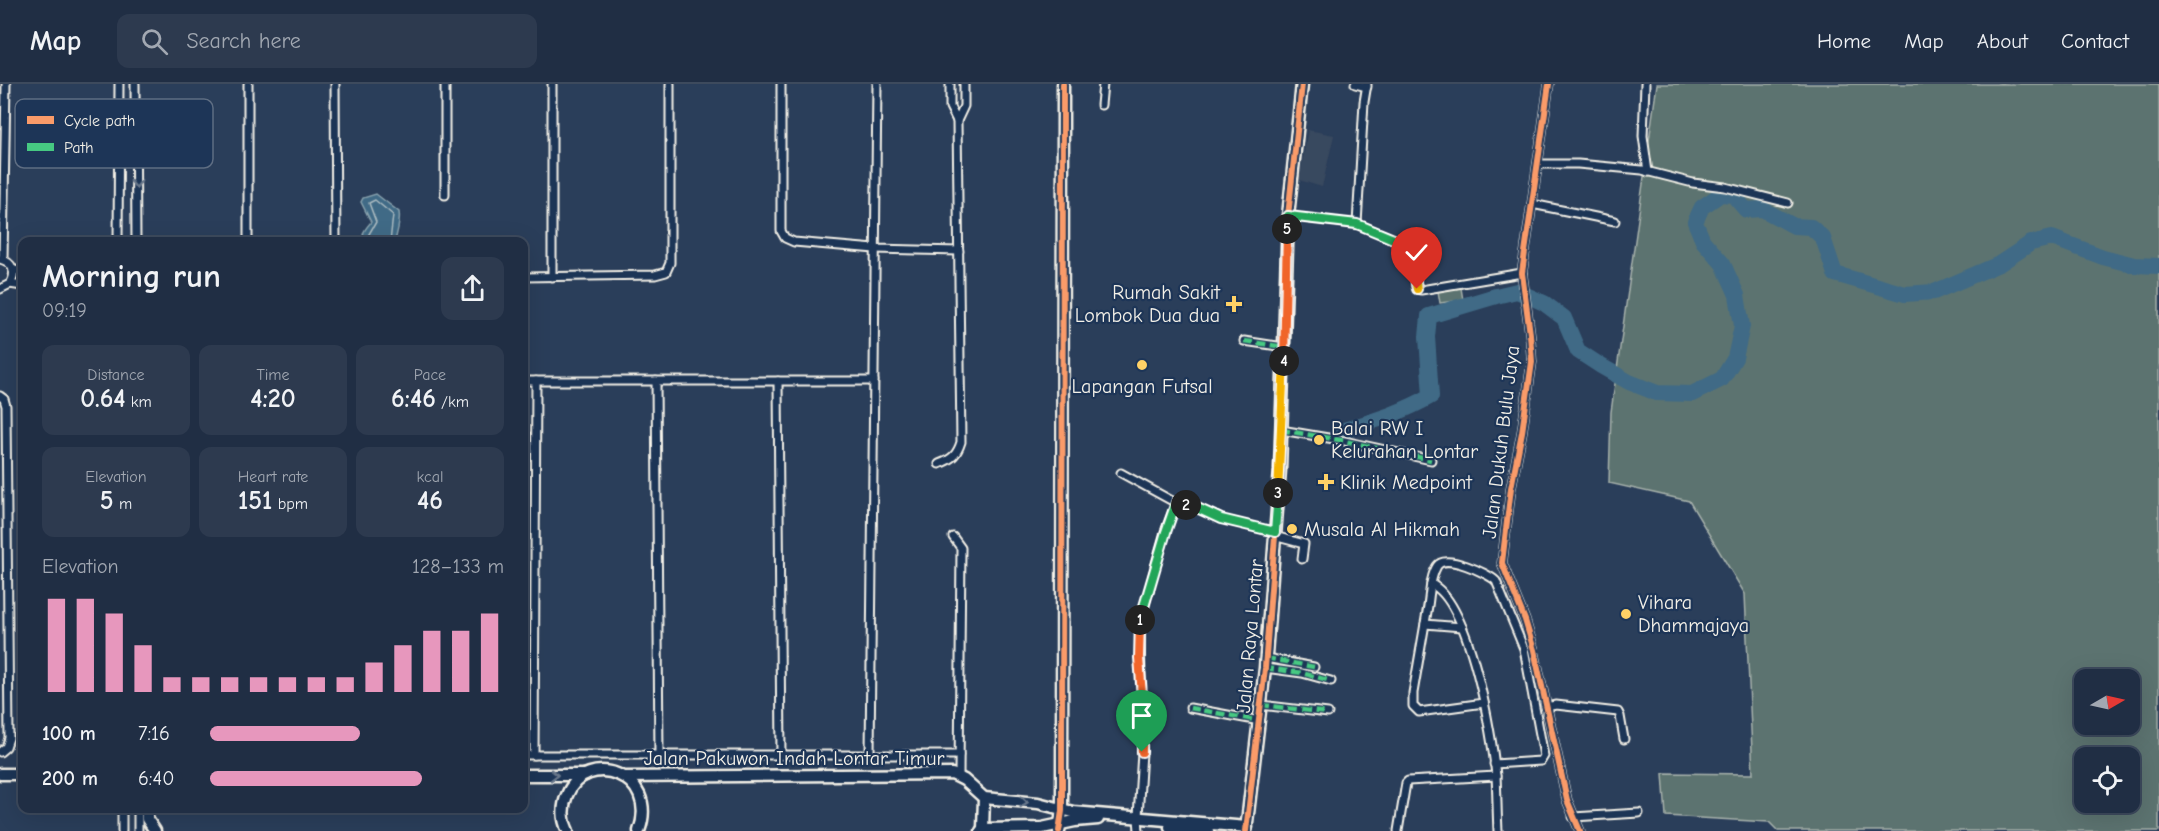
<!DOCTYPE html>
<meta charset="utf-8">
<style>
body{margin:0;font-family:"Comic Neue",sans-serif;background:#2d3a4f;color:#f1f3f6;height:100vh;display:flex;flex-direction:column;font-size:22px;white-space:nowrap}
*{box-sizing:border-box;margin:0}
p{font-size:20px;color:#a2a8b2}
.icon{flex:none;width:33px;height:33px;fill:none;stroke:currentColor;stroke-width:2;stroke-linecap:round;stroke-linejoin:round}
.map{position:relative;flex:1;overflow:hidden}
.panel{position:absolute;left:18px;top:153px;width:510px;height:576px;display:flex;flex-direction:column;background:#202e44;border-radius:12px;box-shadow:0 6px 24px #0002,0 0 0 2px #3d4a5d}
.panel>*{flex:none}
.needle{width:39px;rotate:81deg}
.tools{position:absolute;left:2074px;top:585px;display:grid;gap:12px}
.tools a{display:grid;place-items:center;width:66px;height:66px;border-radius:12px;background:#202e44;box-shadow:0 6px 24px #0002,0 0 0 2px #3d4a5d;font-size:30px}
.pin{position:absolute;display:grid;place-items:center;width:51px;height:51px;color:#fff;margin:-62px -26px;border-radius:50% 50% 50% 0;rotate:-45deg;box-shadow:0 0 6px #0007}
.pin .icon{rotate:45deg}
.km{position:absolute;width:30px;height:30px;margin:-15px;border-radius:50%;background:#222;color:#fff;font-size:16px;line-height:30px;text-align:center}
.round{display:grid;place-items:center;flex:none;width:63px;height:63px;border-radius:12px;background:#2d3a4f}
.summary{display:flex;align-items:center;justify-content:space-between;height:102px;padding:0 24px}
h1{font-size:33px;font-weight:700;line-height:45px}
.stats{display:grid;grid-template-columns:repeat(3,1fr);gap:9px;height:102px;padding:6px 24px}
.stats div{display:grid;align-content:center;border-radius:12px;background:#2d3a4f;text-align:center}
.stats b{font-size:26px;font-weight:700}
.stats small{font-size:16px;font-weight:400}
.stats p{font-size:16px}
.chart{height:168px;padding:12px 24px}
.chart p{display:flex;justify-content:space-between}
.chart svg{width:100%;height:108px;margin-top:6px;stroke:#e797bd;stroke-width:6}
ul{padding:0 24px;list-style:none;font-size:20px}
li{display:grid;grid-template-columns:96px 72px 1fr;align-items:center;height:45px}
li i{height:15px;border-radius:8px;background:#e797bd}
header{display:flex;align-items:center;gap:36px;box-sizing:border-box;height:84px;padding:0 30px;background:#202e44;border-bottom:2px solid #3d4a5d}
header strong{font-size:28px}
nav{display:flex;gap:33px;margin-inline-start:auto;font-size:21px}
.search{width:420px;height:54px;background:#2d3a4f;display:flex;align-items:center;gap:15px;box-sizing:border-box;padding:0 21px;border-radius:12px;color:#a2a8b2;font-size:22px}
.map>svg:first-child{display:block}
.built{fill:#39485e}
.green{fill:#5c736f;stroke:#a8b2ac;stroke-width:1.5;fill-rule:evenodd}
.water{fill:#406b86;stroke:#88a1ad;stroke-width:1.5}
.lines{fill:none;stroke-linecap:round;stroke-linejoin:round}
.shore{stroke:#acbbc1;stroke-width:1.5}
.river{stroke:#406b86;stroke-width:16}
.street-casing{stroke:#f4f1e8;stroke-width:11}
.secondary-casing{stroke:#f4f1e8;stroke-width:15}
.street{stroke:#1d3557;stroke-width:7}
.secondary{stroke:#1d3557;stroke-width:10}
.quiet{stroke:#46c982;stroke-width:4.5;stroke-dasharray:9 4.5;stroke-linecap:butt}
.cycleway-casing{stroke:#1d3557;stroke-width:10}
.cycleway{stroke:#fa9b69;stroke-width:6}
.oneway{stroke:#68778a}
.split-1-casing{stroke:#fff;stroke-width:12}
.split-2-casing{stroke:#fff;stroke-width:12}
.split-3-casing{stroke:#fff;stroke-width:12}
.split-4-casing{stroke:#fff;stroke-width:12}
.split-5-casing{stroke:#fff;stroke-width:12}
.split-6-casing{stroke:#fff;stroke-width:12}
.split-7-casing{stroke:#fff;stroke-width:12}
.split-1{stroke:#f0652b;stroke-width:8}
.split-2{stroke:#22a559;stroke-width:8}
.split-3{stroke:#22a559;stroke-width:8}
.split-4{stroke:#f5b400;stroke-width:8}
.split-5{stroke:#f0652b;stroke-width:8}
.split-6{stroke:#22a559;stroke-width:8}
.split-7{stroke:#f5b400;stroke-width:8}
.poi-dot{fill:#ffd166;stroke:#1d3557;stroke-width:2}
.labels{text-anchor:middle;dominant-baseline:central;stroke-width:4.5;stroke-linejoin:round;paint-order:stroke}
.poi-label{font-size:20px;fill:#f4f1e8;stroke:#1d3557;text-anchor:start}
.street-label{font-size:20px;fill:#f4f1e8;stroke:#1d3557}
.key{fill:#1d3557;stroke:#5e6d82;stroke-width:1.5}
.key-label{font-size:16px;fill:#f4f1e8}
</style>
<header>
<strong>Map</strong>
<div class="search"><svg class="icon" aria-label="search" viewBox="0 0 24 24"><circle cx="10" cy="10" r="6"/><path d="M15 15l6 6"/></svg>Search here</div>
<nav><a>Home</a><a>Map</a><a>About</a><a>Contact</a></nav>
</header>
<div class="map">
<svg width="2159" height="747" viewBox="0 0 2159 747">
<rect width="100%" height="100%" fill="#2a3e5a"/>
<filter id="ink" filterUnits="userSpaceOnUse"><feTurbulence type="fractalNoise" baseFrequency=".0167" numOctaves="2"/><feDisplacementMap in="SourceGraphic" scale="12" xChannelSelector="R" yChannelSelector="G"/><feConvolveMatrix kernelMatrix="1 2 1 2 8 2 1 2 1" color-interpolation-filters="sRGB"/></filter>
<g filter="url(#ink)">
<!-- built -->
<path class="built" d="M1308,46L1334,51L1322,103L1299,96Z"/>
<!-- green -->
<g class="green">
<path d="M1657,0H2159V747H1778L1769,738L1666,732L1663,689L1753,690L1745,510L1689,417L1609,399L1611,328ZM2085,596H2130V640H2085ZM2085,674H2130V718H2085Z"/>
<path d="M1461,204L1463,216L1440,219L1438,207Z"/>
</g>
<!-- water -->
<path class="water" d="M376,110L399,128C401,137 397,148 395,157H365C360,150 366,144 371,138L361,118L363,114Z"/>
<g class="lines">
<!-- shore -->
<path class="shore" d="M369,158V150L376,138L369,119L375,116L393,131L390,158"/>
<!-- river -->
<path class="river" d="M1338,348C1370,338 1402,329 1431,312L1427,253L1429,232L1496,212L1517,207L1544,219L1564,234L1578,267L1601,282L1629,298L1657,309L1692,310L1722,295L1735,274L1742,242L1737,211L1723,180L1703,157L1695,138L1702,123L1721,110L1733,111L1746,126L1762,125L1794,142L1811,143L1823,154L1835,190L1905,210L1934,208L1999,180L2031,159L2052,154L2103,173L2134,181L2159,182"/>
<!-- street casing -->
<g class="street-casing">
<g id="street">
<path d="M135,0L136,158"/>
<path d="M248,0V158"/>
<path d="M335,0L336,158"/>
<path d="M445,0V111"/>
<path d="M781,0V147L785,154L794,158L875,165L959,167"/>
<path d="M1355,0L1367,3"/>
<path d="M1549,0L1522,189L1530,250L1532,278L1522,348L1511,404L1502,479L1525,536L1534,566L1567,716L1580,747"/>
<path d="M1645,0L1643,52L1648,88"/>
<path d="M1101,21L1103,0"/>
<path d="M957,37L964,22V0"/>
<path d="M1538,80H1578L1642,86L1693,99L1725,103L1788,119"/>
<path d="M1532,120L1615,137"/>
<path d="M1288,132L1357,140L1406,160L1413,169L1415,177L1416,201L1421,206L1522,189"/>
<path d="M1357,140L1364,18L1367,0"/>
<path d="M118,158L119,0"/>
<path d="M0,175C13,178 17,189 10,200L0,205"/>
<path d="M3,175L6,0"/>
<path d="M13,186L22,187"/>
<path d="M524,193L655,191L666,188L670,179V0"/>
<path d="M552,193V0"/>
<path d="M10,200L22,202"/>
<path d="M1244,257L1284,263"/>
<path d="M524,297H874"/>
<path d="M656,297L659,671"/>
<path d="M778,297L781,671"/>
<path d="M0,312L4,315L6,322L9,654L6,663L0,668"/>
<path d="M1281,346L1340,356L1431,376"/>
<path d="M939,380C952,375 957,371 961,358L957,37L950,23V0"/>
<path d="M1121,389L1176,419L1195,423L1221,435L1275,448"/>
<path d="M1274,452L1304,460L1302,475"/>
<path d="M953,453L961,464L959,690H954"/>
<path d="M1431,500C1470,518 1492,650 1496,692C1497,710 1497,729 1498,747"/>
<path d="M1425,540L1462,543"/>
<path d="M1266,574L1314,583"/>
<path d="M1265,584L1302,589L1331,597"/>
<path d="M1484,619L1419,628L1413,622V609C1418,580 1423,551 1428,522C1430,510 1430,493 1437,482C1445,469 1487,489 1496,497L1524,565L1544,672L1541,677L1494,680"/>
<path d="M1261,621L1328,629"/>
<path d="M1546,623L1556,621L1618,628L1620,632L1624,655"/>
<path d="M1190,624L1260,637"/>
<path d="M870,670L877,0"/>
<path d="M524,671H959"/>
<path d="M534,671L536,297"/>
<path d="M1573,733L1639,729"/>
<path d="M122,747V724"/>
<path d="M138,747V724"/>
<path d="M1139,747L1138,733L1142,668L1140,538L1165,448L1176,419"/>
<path d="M1398,747L1406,699L1408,697L1496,692"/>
</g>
</g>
<!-- secondary casing -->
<g class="secondary-casing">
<g id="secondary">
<path d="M0,690H22"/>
<path d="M524,691H585"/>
<path d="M624,693L952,690L964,696L984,714L1038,719L1073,728L1247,743"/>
<path d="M147,724V735L155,747"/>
<path d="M1170,743L1208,747"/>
<path d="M983,745L984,714"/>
<path d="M568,747C562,735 562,723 567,711C586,665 660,690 639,747"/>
<path d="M981,747L983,745L1042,744L1075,737L1098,735"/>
<path d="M1059,747L1062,727L1063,0"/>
<path d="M1246,747L1265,584L1280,386L1288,132L1302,0"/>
</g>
</g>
<!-- street -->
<use href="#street" class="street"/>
<!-- secondary -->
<use href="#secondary" class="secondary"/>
<!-- quiet -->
<g class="quiet">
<path d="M1244,257L1284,263"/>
<path d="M1281,346L1340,356L1431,376"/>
<path d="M1266,574L1314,583"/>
<path d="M1265,584L1302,589L1331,597"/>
<path d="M1261,621L1328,629"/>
<path d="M1190,624L1260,637"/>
</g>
<!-- cycleway casing -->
<g class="cycleway-casing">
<g id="cycleway">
<path d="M1549,0L1522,189L1530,250L1532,278L1522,348L1511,404L1502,479L1525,536L1534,566L1567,716L1580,747"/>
<path d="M1059,747L1062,727L1063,0"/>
<path d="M1246,747L1265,584L1280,386L1288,132L1302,0"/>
</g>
</g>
<!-- cycleway -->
<use href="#cycleway" class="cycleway"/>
</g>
<!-- one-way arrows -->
<defs><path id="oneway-chevron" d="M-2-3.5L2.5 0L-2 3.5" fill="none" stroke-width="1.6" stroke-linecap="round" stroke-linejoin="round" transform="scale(1.5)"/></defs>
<g class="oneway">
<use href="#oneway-chevron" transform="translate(136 100) rotate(90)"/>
<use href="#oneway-chevron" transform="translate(554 691)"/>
<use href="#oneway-chevron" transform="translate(1024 718) rotate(5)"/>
</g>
</g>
<g class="lines" filter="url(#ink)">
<!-- split-1 casing -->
<g class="split-1-casing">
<path id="split-1" d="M1140,536L1139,574L1142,611V668"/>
</g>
<!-- split-2 casing -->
<g class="split-2-casing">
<path id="split-2" d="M1140,536L1166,448L1176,419L1186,421"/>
</g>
<!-- split-3 casing -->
<g class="split-3-casing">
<path id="split-3" d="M1186,421L1195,423L1221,435L1275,448L1278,409"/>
</g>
<!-- split-4 casing -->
<g class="split-4-casing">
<path id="split-4" d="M1278,409L1284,277"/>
</g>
<!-- split-5 casing -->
<g class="split-5-casing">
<path id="split-5" d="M1284,277L1287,145"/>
</g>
<!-- split-6 casing -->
<g class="split-6-casing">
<path id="split-6" d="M1287,145L1288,132L1357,140L1403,159"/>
</g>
<!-- split-7 casing -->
<g class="split-7-casing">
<path id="split-7" d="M1403,159C1421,168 1413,189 1417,205"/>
</g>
<!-- split-1 -->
<use href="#split-1" class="split-1"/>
<!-- split-2 -->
<use href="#split-2" class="split-2"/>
<!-- split-3 -->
<use href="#split-3" class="split-3"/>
<!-- split-4 -->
<use href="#split-4" class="split-4"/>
<!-- split-5 -->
<use href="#split-5" class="split-5"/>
<!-- split-6 -->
<use href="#split-6" class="split-6"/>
<!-- split-7 -->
<use href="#split-7" class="split-7"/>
</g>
<!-- markers -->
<g class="poi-dot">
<path d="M1231 211h6v6h6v6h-6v6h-6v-6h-6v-6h6z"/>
<circle cx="1142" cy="281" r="6"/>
<circle cx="1319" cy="356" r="6"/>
<path d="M1323 389h6v6h6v6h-6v6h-6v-6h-6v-6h6z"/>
<circle cx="1292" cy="445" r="6"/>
<circle cx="1626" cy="530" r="6"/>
</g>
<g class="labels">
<!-- poi labels -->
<g class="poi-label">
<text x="1220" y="208" text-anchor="end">Rumah Sakit<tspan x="1220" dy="23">Lombok Dua dua</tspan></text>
<text x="1142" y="302" text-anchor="middle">Lapangan Futsal</text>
<text x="1331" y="344">Balai RW I<tspan x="1331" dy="23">Kelurahan Lontar</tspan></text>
<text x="1340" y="398">Klinik Medpoint</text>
<text x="1304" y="445">Musala Al Hikmah</text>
<text x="1638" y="518">Vihara<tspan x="1638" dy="23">Dhammajaya</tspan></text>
</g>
<!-- street labels -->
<g class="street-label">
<text transform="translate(1501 358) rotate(-83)">Jalan Dukuh Bulu Jaya</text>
<text transform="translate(1250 552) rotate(-85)">Jalan Raya Lontar</text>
<text x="794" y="674">Jalan Pakuwon Indah Lontar Timur</text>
</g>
</g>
<!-- legend -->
<rect x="15" y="15" width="198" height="69" rx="9" class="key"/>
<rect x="27" y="32" width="27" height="8" fill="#fa9b69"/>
<rect x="27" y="59" width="27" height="8" fill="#46c982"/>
<g class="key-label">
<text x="64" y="42">Cycle path</text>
<text x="64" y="69">Path</text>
</g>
</svg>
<div class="tools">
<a><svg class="needle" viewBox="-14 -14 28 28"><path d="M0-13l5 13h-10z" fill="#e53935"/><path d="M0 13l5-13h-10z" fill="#a2a8b2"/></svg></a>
<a><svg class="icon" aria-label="locate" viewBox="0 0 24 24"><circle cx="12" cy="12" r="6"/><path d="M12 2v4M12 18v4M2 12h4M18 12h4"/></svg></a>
</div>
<div class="pin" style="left:1142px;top:668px;background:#1e9e55"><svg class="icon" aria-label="arrive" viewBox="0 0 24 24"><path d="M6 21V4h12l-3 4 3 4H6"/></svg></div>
<div class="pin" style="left:1417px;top:205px;background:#d93025"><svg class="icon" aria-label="check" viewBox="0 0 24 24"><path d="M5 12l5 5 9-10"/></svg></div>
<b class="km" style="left:1140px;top:536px">1</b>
<b class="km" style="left:1186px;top:421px">2</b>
<b class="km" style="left:1278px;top:409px">3</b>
<b class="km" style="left:1284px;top:277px">4</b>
<b class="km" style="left:1287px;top:145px">5</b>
<section class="panel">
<div class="summary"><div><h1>Morning run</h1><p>09:19</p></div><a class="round"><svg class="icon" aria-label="share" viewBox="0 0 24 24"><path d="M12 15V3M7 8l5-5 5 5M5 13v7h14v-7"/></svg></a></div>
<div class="stats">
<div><p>Distance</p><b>0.64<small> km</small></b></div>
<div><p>Time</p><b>4:20</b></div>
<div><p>Pace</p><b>6:46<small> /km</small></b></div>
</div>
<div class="stats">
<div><p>Elevation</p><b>5<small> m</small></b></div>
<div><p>Heart rate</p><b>151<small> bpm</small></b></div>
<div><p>kcal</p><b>46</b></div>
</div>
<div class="chart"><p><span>Elevation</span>128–133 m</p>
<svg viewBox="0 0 160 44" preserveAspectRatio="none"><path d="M5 44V6M15 44V6M25 44V12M35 44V25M45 44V38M55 44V38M65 44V38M75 44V38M85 44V38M95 44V38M105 44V38M115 44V32M125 44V25M135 44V19M145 44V19M155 44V12"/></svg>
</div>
<ul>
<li><b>100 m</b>7:16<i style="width:51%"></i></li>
<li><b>200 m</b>6:40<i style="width:72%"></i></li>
</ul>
</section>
</div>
